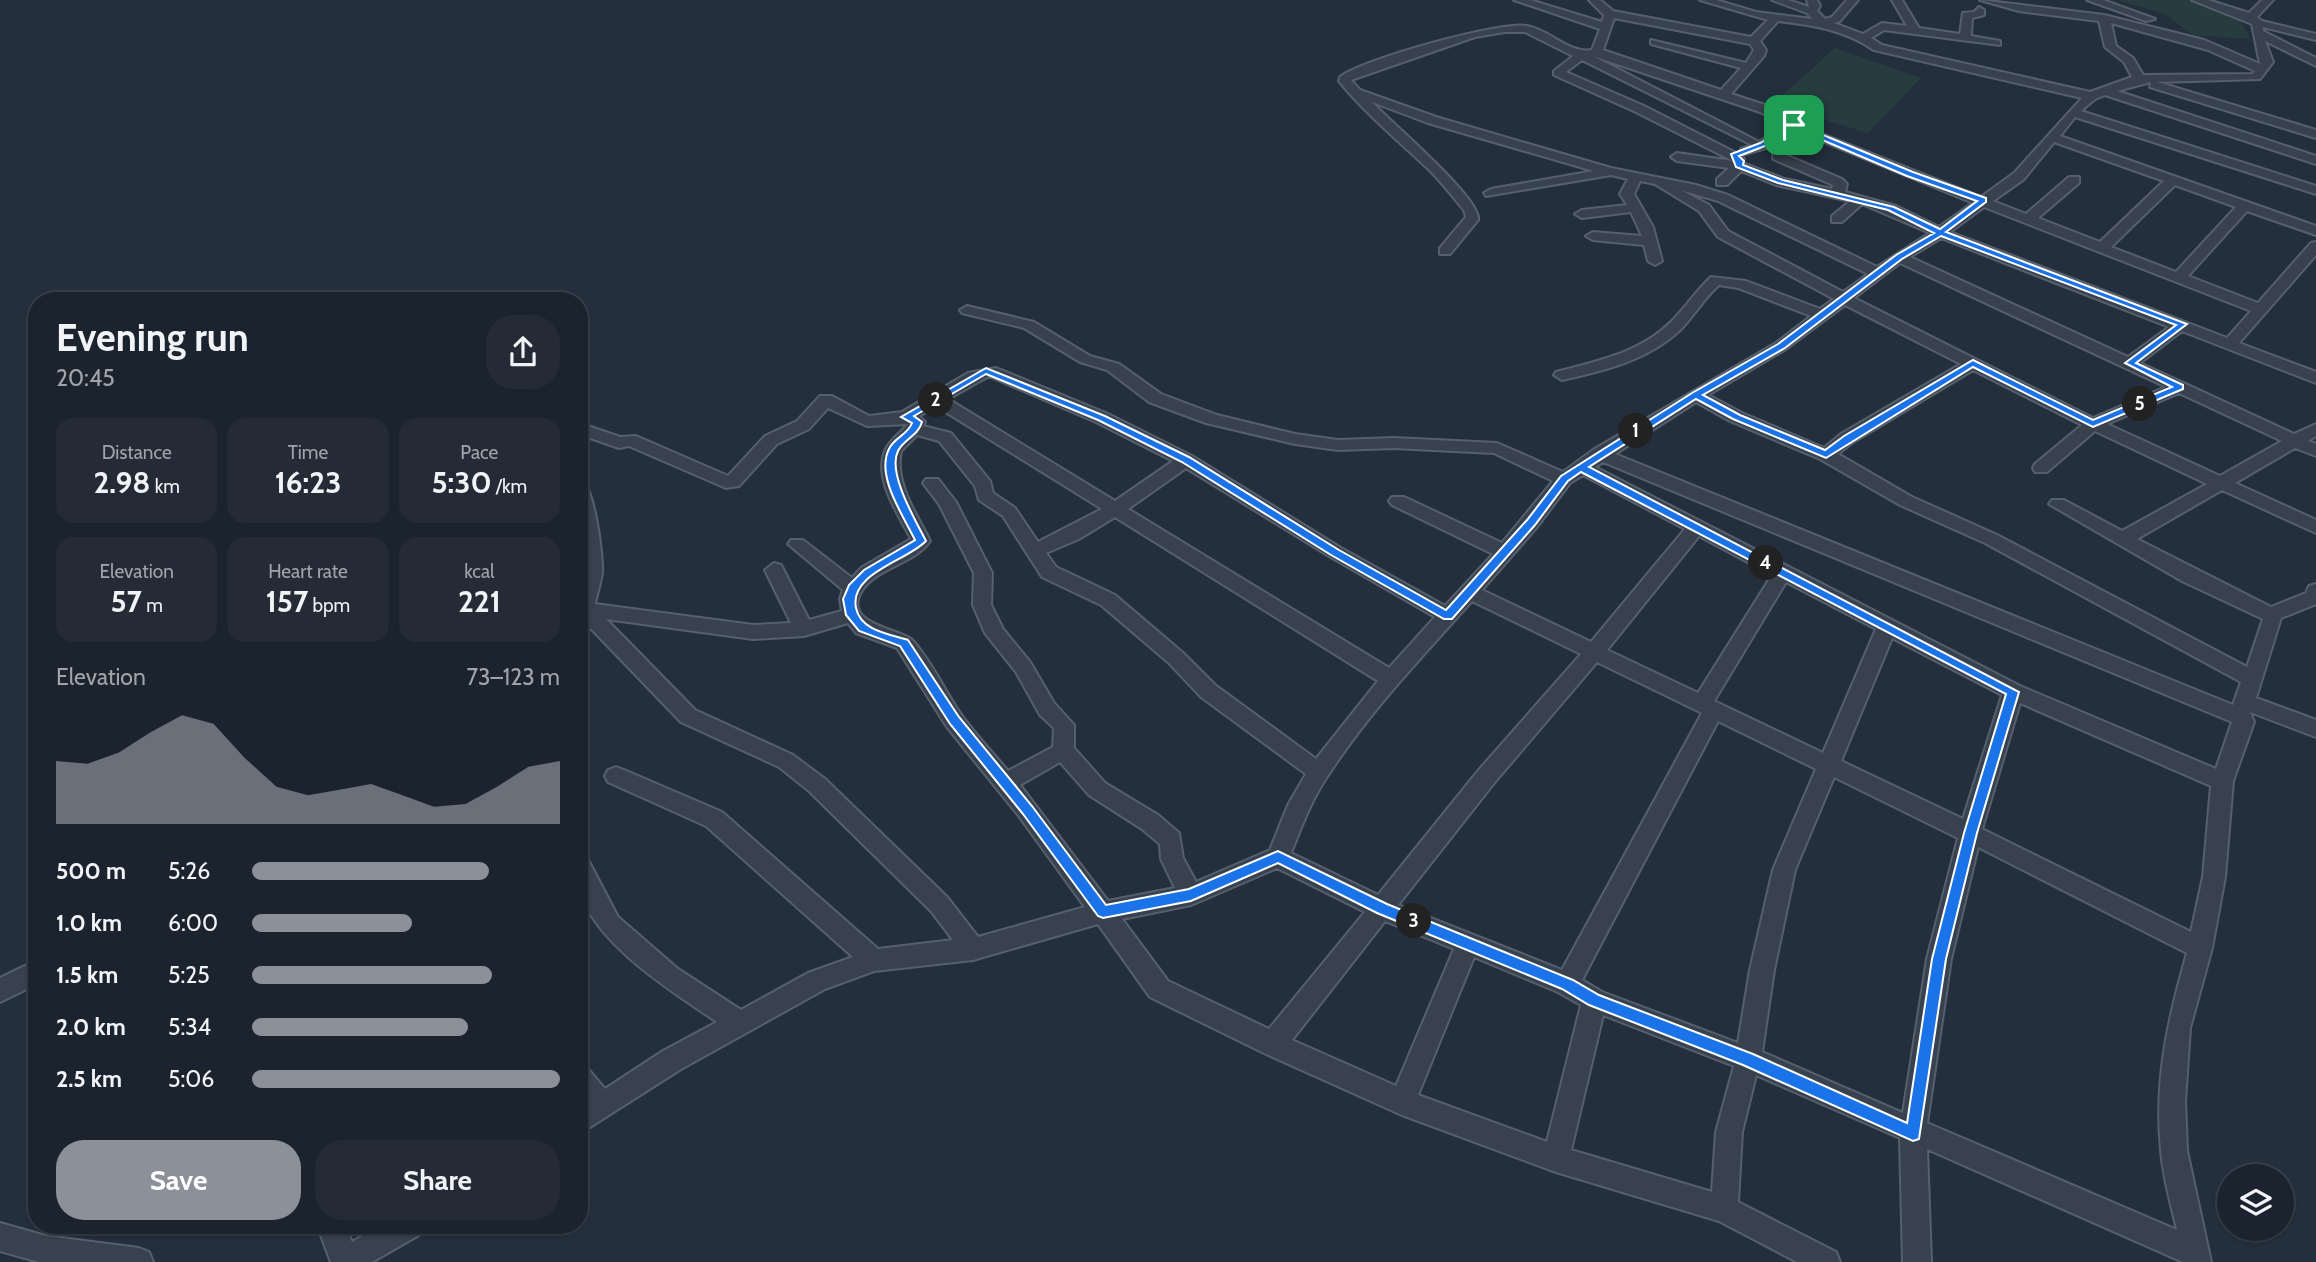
<!DOCTYPE html>
<meta charset="utf-8">
<style>
body{margin:0;font-family:Cabin,sans-serif;background:#242b36;color:#f1f3f6;height:100vh;display:flex;flex-direction:column;font-size:26px;white-space:nowrap}
*{box-sizing:border-box;margin:0}
p{font-size:23px;color:#a0a4aa}
.icon{flex:none;width:38px;height:38px;fill:none;stroke:currentColor;stroke-width:2;stroke-linecap:round;stroke-linejoin:round}
.map{position:relative;flex:1;overflow:hidden}
.drawer{position:absolute;left:28px;top:292px;width:560px;height:942px;display:flex;flex-direction:column;background:#1b232e;border-radius:28px;box-shadow:0 2px 5px #0004,0 0 0 2px #39404a}
.drawer>*{flex:none}
.fabs{position:absolute;left:2217px;top:1164px;display:grid;gap:14px}
.fabs a{display:grid;place-items:center;width:77px;height:77px;border-radius:50%;background:#1b232e;box-shadow:0 2px 5px #0004,0 0 0 2px #39404a;font-size:35px}
.pin{position:absolute;display:grid;place-items:center;width:60px;height:60px;color:#fff;margin:-30px;border-radius:14px;box-shadow:0 4px 10px #0006}
.km{position:absolute;width:35px;height:35px;margin:-18px;border-radius:50%;background:#222;color:#fff;font-size:19px;line-height:35px;text-align:center}
.round{display:grid;place-items:center;flex:none;width:74px;height:74px;border-radius:28px;background:#242b36}
.headline{display:flex;align-items:center;justify-content:space-between;height:119px;padding:0 28px}
h1{font-size:38px;font-weight:700;line-height:52px}
.figures{display:grid;grid-template-columns:repeat(3,1fr);gap:10px;height:119px;padding:7px 28px}
.figures div{display:grid;align-content:center;border-radius:18px;background:#242b36;text-align:center}
.figures b{font-size:30px;font-weight:700}
.figures small{font-size:19px;font-weight:400}
.figures p{font-size:19px}
.chart{height:196px;padding:14px 28px}
.chart p{display:flex;justify-content:space-between}
.chart svg{width:100%;height:126px;margin-top:7px;fill:#8c9099;opacity:.7}
.action{display:flex;gap:14px;margin-top:auto;padding:14px 28px}
.action a{flex:1;height:80px;border-radius:28px;background:#8c9099;color:#fff;font-size:28px;font-weight:700;line-height:80px;text-align:center}
.action a+a{background:#242b36;color:#f1f3f6}
ul{padding:0 28px;list-style:none;font-size:23px}
li{display:grid;grid-template-columns:112px 84px 1fr;align-items:center;height:52px}
li i{height:18px;border-radius:9px;background:#8c9099}
.map>svg:first-child{display:block}
.green{fill:#263c3f}
.lines{fill:none;stroke-linecap:round;stroke-linejoin:round}
.minor-casing{stroke:#565f6c;stroke-width:4}
.minor{fill:#38414e;fill-rule:evenodd}
.route{fill:#1a73e8;stroke:#fff;stroke-width:2;fill-rule:evenodd}
</style>
<div class="map">
<svg width="2316" height="1262" viewBox="0 0 2316 1262">
<rect width="100%" height="100%" fill="#242f3e"/>
<!-- green -->
<g class="green">
<path d="M2117,0H2195L2235,13L2251,39L2193,35L2165,14Z"/>
<path d="M1835,48L1921,78L1868,133L1773,104Z"/>
</g>
<g class="lines">
<!-- minor casing -->
<g class="minor-casing">
<g id="minor">
<path d="M1514,0H1530L1602,22L1604,15L1589,0H1600L1613,11L1751,37L1768,20L1700,0H1716L1756,12L1812,19L1807,13L1772,0H1788L1809,7L1807,0H1817L1820,6L1817,11L1825,19L1832,17L1847,0H1858L1840,21L1834,23L1863,34L1882,23L1907,26L1892,0H1902L1919,28L1960,34L1963,13L1974,12L1979,7L1984,10V15L1972,18L1971,36L2000,41V45L1884,30L1871,38L1882,45L2090,92L2132,77L2124,62L2105,47L2099,21L2019,11L1980,0L2104,15L2204,40L2260,64L2252,24L2192,0H2208L2249,13L2262,0H2273L2257,17L2262,21L2316,34V40L2263,27V31L2316,58V66L2265,41L2273,62L2260,79L2157,82L2316,130V138L2150,87L2151,82L2117,91L2316,156V164L2105,95L2095,99L2081,111L2316,186V194L2075,117L2060,136L2316,226V235L2247,211L2188,276L2258,303L2311,243L2316,242V255L2239,343L2316,372V383L2182,331L2140,363L2294,434L2316,424V436L2308,441L2316,444V456L2295,448L2235,483L2316,520V533L2222,490L2137,539L2271,607L2306,593L2309,586L2316,584V604L2281,618L2256,698L2316,720V737L2250,712L2254,722L2233,781L2225,877L2212,948L2190,1028L2185,1101L2187,1151L2211,1262H2183L1927,1149L1931,1262H1903L1900,1138L1756,1075L1742,1132L1738,1202L1836,1252L1840,1262H1797L1719,1221L1556,1172L1402,1115L1264,1053L1150,997L1098,924L973,960L874,971L825,989L681,1069L579,1134V1106L584,1103L579,1098V1066L588,1069L605,1089L663,1051L717,1022C673,992 593,943 579,888C577,878 579,865 579,855L587,858L618,917L678,969L741,1010L808,973L853,957L706,826L608,782L605,776L608,770L616,767L624,770L722,812L878,949L953,940L931,911L809,791L779,767L681,722L579,616C579,600 584,581 583,567C582,537 579,508 579,478C594,483 603,555 602,572C601,582 597,593 595,604L753,625L791,623L765,570L774,563L781,565L809,620L842,611L840,599L843,590L788,544L791,540H803L852,578L861,568L911,539C899,515 872,477 886,449C891,439 901,433 908,424L867,426L828,408L809,429L777,444L739,486L726,488L629,446L619,448L579,434V423L620,437L636,436L728,476L765,436L797,421L820,396H832L869,416L902,412L968,373L996,368L1108,414L1192,456L1341,548L1445,606L1493,554L1392,505L1389,501L1392,497H1404L1502,543L1553,481L1494,453L1394,448L1338,450L1295,444L1206,423L1149,402L1107,370L1080,362L1024,328L962,313L960,310L967,306L1034,322L1090,356L1119,364L1161,394L1217,415L1295,434L1338,440L1394,438L1497,443L1563,472L1593,450L1776,343L1811,316L1738,288L1719,285C1704,298 1694,316 1680,330C1648,360 1604,371 1562,380L1554,375L1556,372C1597,361 1640,353 1671,322C1685,308 1696,291 1711,277L1746,281L1820,309L1834,299L1718,237L1699,211L1655,184L1640,181L1634,194L1653,227L1662,261L1655,265L1648,261L1644,245L1593,240L1586,236L1593,232L1642,236L1631,212L1582,218L1575,214L1582,210L1627,205L1620,194L1628,179L1611,175L1486,196L1484,193L1491,189L1594,171L1428,123L1372,102C1389,121 1483,200 1478,220L1450,254H1440V248L1466,217L1464,210C1451,195 1439,178 1424,165C1395,138 1364,112 1339,81L1340,77C1361,60 1500,21 1527,26C1550,30 1569,54 1592,50L1600,29ZM1614,18L1750,44L1754,50L1746,63L1651,40V44L1741,68L1721,90L1603,50ZM1778,21C1813,25 1845,30 1874,50L2082,98L2014,173L1981,197L1822,134L1768,106L1731,94L1764,56L1766,50L1760,41ZM2111,23L2208,50L2255,71L2253,74L2143,75L2133,58L2116,46ZM1505,32H1525L1573,56L1554,71V75L1636,112L1733,161L1677,153L1671,157L1677,161L1729,168L1717,179V185H1727L1741,171L1776,185L1850,201L1832,216V222H1842L1862,204L1930,233L1877,267L1728,195L1696,185L1611,168L1436,117L1360,90L1351,80L1475,37ZM1593,56L1760,112L1786,125L1759,142ZM1582,60L1752,145L1741,149V155L1766,148L1795,130L1973,203L1939,227L1896,206L1845,192L1847,184L1842,179L1781,153H1773V159L1833,185L1832,189L1785,179L1740,162L1744,159L1742,156L1644,106L1566,72ZM2054,142L2164,181L2100,242L2038,218L2079,183V177H2069L2026,214L1993,201L2024,179ZM2175,185L2236,207L2176,272L2111,247ZM1681,190L1718,201L1868,274L1843,292L1728,231L1709,205ZM1984,207L2251,311L2227,338L1950,232ZM1941,238L2169,327L2128,357L1910,257ZM1900,263L2166,387L2093,418L1854,298ZM1845,305L1961,364L1841,434L1824,448L1742,413L1708,395L1786,349ZM1973,370L2082,425L2035,464L2033,468L2035,472H2047L2095,431L2207,484L2122,531L2064,500H2052L2049,504L2182,581L2263,619L2247,667L1997,535L1912,497L1838,454L1853,442ZM989,376L1096,422L1173,461L1115,501L948,399ZM2179,393L2282,441L2220,476L2107,424ZM1696,402L1730,421L1820,459L1900,505L1985,543L2241,682L2233,705L1615,454ZM936,406L1102,509L1038,542L1015,508L993,493L990,481L951,433L923,426L925,422L919,416ZM917,435L939,441L975,486L979,500L1003,516L1042,577L1101,605L1169,663L1201,697L1306,774L1288,805L1270,850L1196,882L1183,858L1179,833L1158,815L1105,783L1074,748V725L1054,703L1030,662L1003,629L991,605L992,573L956,502L938,479H926L923,483L939,504L974,573L973,605L985,633L1016,672L1040,715L1054,728L1053,747L1008,771C992,752 974,733 960,713C944,690 931,660 912,640C902,629 842,625 861,592C876,567 915,564 930,541C917,514 894,483 901,451ZM1603,462L2232,722L2216,769L2020,686L1595,467ZM1186,468L1329,556L1435,617L1389,668L1128,509ZM1583,475L1685,529L1591,642L1482,590L1537,527L1570,483ZM1115,517L1378,681L1316,759L1215,685L1183,653L1115,595L1056,567L1046,553L1079,539ZM1699,536L1772,575L1698,693L1607,650ZM1786,582L1876,629L1823,753L1714,701ZM1472,601L1581,654L1478,771L1378,895L1291,853C1301,828 1310,803 1325,780C1366,715 1421,658 1472,601ZM606,619L753,639L804,636L848,623L856,633L897,648L947,727L1019,816L1085,907L978,937L947,897L825,779L793,755L695,710ZM1892,638L2002,695L1963,819L1841,761ZM1597,662L1702,713L1562,970L1398,905L1494,783ZM2020,703L2211,786L2203,877L2191,932L1982,829ZM1718,721L1816,769L1773,870L1750,970L1738,1043L1602,992L1582,980ZM1060,762L1089,795L1142,829L1160,844L1161,859L1175,888L1108,901L1020,785ZM1834,777L1958,838L1927,959L1903,1113L1762,1052L1774,970L1795,870ZM1978,847L2187,953C2168,1019 2154,1081 2161,1150C2163,1177 2171,1204 2177,1230L1927,1123L1951,959ZM1277,868L1365,912L1269,1029L1168,981L1122,919L1191,905ZM1385,921L1454,949L1396,1086L1292,1040ZM1474,957L1558,992L1581,1005L1547,1142L1418,1095ZM1603,1015L1734,1066L1716,1132L1712,1192L1571,1150Z"/>
<path d="M2087,0H2103L2155,19L2146,21Z"/>
<path d="M37,960V984L0,1002V978Z"/>
<path d="M0,1223L46,1236L139,1248L149,1252L153,1262H39L0,1251Z"/>
<path d="M317,1225H345L352,1242L382,1225H423L419,1235L372,1262H331Z"/>
</g>
</g>
<!-- minor -->
<use href="#minor" class="minor"/>
</g>
<!-- route -->
<path class="route" d="M1794,123L1913,172L1986,198V202L1946,232L2187,324L2136,363L2183,385V389L2093,427L1973,367L1826,458L1733,419L1696,399L1589,467L2019,692L1977,833L1946,959L1919,1139L1913,1141L1743,1065L1589,1005L1562,989L1377,913L1278,863L1191,901L1103,918L1098,916L1023,814L950,724L900,646L859,631L846,615L843,599L849,585L864,570L915,540C903,515 874,474 890,447C896,437 908,434 912,423L901,417L986,368L1105,416L1189,457L1339,550L1446,610L1527,520L1561,476L1692,393L1778,344L1896,255L1934,233L1888,210L1778,183L1736,167L1731,154L1760,143ZM1794,128L1907,176L1977,201L1940,229L1894,207L1783,180L1743,165L1744,161L1739,156L1765,146ZM1941,236L2176,325L2125,363L2172,387L2093,420L1973,360L1844,436L1825,450L1740,415L1703,395L1785,348L1902,259ZM986,374L1098,420L1182,462L1331,555L1444,619H1452L1535,525L1568,481L1581,472L2006,694L1964,833L1932,959L1907,1123L1753,1054L1599,995L1573,980L1387,904L1278,851L1189,889L1106,905L1032,806L959,717L908,640C889,634 861,631 856,608C849,573 907,561 926,541C916,521 887,473 898,451C904,439 918,436 922,422L914,416Z"/>
</svg>
<div class="fabs">
<a><svg class="icon" aria-label="layers" viewBox="0 0 24 24"><path d="M12 4l9 5-9 5-9-5zM3 14l9 5 9-5"/></svg></a>
</div>
<div class="pin" style="left:1794px;top:125px;background:#1e9e55"><svg class="icon" aria-label="arrive" viewBox="0 0 24 24"><path d="M6 21V4h12l-3 4 3 4H6"/></svg></div>
<b class="km" style="left:1636px;top:431px">1</b>
<b class="km" style="left:936px;top:400px">2</b>
<b class="km" style="left:1414px;top:921px">3</b>
<b class="km" style="left:1766px;top:563px">4</b>
<b class="km" style="left:2140px;top:404px">5</b>
<section class="drawer">
<div class="headline"><div><h1>Evening run</h1><p>20:45</p></div><a class="round"><svg class="icon" aria-label="share" viewBox="0 0 24 24"><path d="M12 15V3M7 8l5-5 5 5M5 13v7h14v-7"/></svg></a></div>
<div class="figures">
<div><p>Distance</p><b>2.98<small> km</small></b></div>
<div><p>Time</p><b>16:23</b></div>
<div><p>Pace</p><b>5:30<small> /km</small></b></div>
</div>
<div class="figures">
<div><p>Elevation</p><b>57<small> m</small></b></div>
<div><p>Heart rate</p><b>157<small> bpm</small></b></div>
<div><p>kcal</p><b>221</b></div>
</div>
<div class="chart"><p><span>Elevation</span>73–123 m</p>
<svg viewBox="0 0 160 44" preserveAspectRatio="none"><path d="M0 44V22L10 23L20 19L30 12L40 6L50 9L60 21L70 31L80 34L90 32L100 30L110 34L120 38L130 37L140 31L150 24L160 22V44z"/></svg>
</div>
<ul>
<li><b>500 m</b>5:26<i style="width:77%"></i></li>
<li><b>1.0 km</b>6:00<i style="width:52%"></i></li>
<li><b>1.5 km</b>5:25<i style="width:78%"></i></li>
<li><b>2.0 km</b>5:34<i style="width:70%"></i></li>
<li><b>2.5 km</b>5:06<i style="width:100%"></i></li>
</ul>
<div class="action"><a>Save</a><a>Share</a></div>
</section>
</div>
